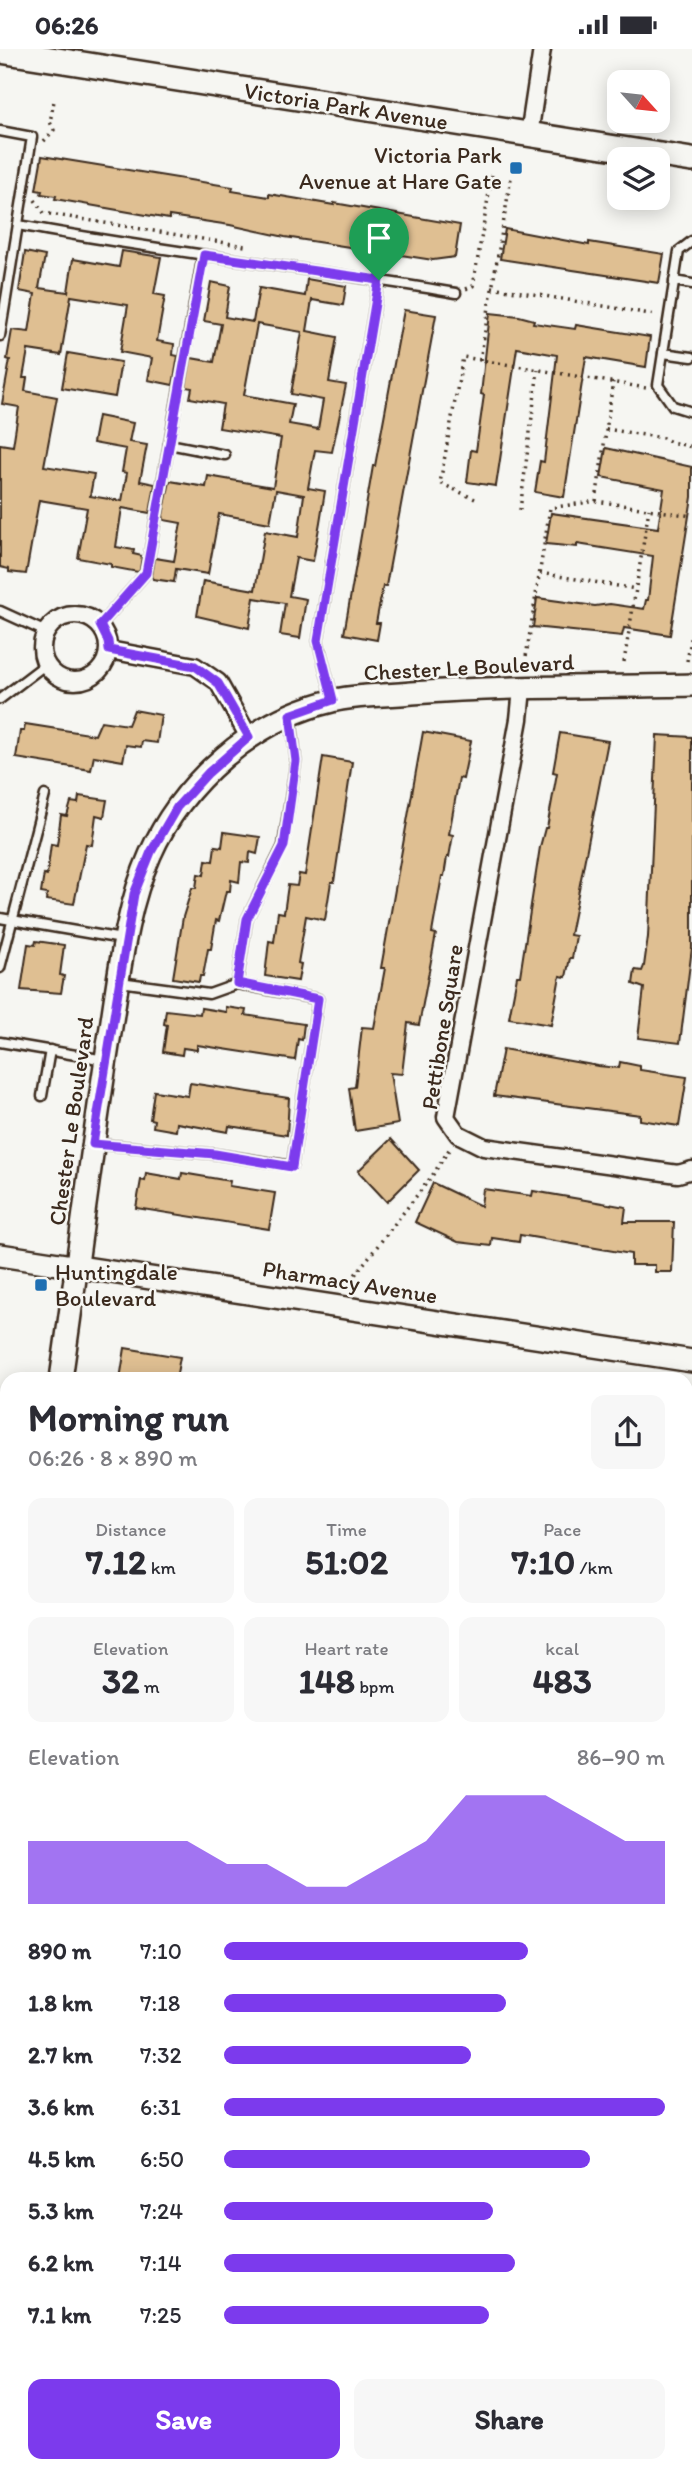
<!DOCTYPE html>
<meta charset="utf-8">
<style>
body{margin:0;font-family:Itim,sans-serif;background:#f7f7f7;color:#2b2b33;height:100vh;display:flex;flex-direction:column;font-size:26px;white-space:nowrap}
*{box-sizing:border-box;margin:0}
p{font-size:23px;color:#7c7c81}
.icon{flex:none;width:38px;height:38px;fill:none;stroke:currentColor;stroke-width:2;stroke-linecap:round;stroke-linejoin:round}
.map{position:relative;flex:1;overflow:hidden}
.details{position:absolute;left:0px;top:1323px;width:693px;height:1101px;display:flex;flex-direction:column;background:#fff;border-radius:21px 21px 0 0;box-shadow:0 4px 18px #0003}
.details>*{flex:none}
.needle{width:46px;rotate:117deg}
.fabs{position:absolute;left:607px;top:21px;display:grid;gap:14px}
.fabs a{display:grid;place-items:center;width:63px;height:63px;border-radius:14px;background:#fff;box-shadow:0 4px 18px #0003;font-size:35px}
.pin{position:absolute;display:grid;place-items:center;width:60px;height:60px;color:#fff;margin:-72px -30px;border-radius:50% 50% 50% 0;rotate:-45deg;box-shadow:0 0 7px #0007}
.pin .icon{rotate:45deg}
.round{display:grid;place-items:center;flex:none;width:74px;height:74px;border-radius:14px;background:#f7f7f7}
.summary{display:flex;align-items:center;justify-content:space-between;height:119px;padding:0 28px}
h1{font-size:38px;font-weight:700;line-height:52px}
.figures{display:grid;grid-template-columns:repeat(3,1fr);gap:10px;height:119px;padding:7px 28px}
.figures div{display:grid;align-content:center;border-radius:14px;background:#f7f7f7;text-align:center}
.figures b{font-size:35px;font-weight:700}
.figures small{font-size:19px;font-weight:400}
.figures p{font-size:19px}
.chart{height:196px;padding:14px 28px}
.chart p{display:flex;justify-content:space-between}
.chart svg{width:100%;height:126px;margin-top:7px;fill:#7c3aed;opacity:.7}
.button{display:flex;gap:14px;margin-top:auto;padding:14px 28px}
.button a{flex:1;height:80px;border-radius:14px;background:#7c3aed;color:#fff;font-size:28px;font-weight:700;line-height:80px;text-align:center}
.button a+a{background:#f7f7f7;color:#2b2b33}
ul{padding:0 28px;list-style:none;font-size:23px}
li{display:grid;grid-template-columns:112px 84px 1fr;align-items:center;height:52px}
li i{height:18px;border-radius:9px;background:#7c3aed}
.status{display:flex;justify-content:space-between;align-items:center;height:49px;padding:0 35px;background:#fff;direction:ltr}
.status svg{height:19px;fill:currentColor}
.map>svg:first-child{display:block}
.built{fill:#efe6d5}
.building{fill:#dfbf92;stroke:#3b2a1e;stroke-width:2;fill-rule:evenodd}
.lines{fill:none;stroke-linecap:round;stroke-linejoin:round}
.service-casing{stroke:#3b2a1e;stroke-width:13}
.minor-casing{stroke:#3b2a1e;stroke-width:21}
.tertiary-casing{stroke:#3b2a1e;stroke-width:26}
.secondary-casing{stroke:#3b2a1e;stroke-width:28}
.path{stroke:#3b2a1e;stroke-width:3.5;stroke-dasharray:2 5;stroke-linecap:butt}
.service{stroke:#f6f6f2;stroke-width:8}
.minor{stroke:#f6f6f2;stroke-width:16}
.tertiary{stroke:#f6f6f2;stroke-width:21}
.secondary{stroke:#f6f6f2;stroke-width:23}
.route-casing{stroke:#fff;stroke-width:14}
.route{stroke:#7c3aed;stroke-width:9}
.poi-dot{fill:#1f6fb2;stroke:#f6f6f2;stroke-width:2.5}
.labels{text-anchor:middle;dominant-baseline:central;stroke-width:5;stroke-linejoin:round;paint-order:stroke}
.street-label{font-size:23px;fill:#3b2a1e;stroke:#f6f6f2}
.poi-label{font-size:23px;fill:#3b2a1e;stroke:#f6f6f2;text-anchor:end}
</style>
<div class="status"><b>06:26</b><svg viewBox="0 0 49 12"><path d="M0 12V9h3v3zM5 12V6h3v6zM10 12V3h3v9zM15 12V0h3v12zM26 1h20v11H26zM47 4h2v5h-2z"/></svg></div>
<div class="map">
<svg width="692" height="2423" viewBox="0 0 692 2423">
<rect width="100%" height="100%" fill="#f6f6f2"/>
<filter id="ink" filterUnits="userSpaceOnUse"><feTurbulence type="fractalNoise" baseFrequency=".0143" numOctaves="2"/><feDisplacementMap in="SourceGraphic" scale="14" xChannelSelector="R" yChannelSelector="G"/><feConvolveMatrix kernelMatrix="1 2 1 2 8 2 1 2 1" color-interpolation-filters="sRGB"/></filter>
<g filter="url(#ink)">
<!-- built -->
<path class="built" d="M9,2417H402L396,2423H7Z"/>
<!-- building -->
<g class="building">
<path d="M42,107L233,138L232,142L269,148V145L334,156V154L460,176L455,208L433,211L285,188L230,176L169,167V170L55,150L56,147L41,145L42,142L36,141Z"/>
<path d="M505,180L589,196V193L664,205L659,234L500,210Z"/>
<path d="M122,202L161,208L154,245L165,247L157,292L174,295L173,306L178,307L173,336L148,331L152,309L120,303L128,256L71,247L61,306L28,301L23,329H27L25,342L57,348L44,417L94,425L90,447L122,452L127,424L122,423L126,400L93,394L98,367L133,374L129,393L147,396L140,432L155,435L150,464L122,459L116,498L134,501L133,505L142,507L140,521L138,523L111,518V515L78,509L87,459L39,451L26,525L9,523V520L0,518V395L13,397L19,358L2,355L10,311L7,310L12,281L29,283L35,245L19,242L25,203L45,207L39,239L68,243L73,210L119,218Z"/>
<path d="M307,230L346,237L343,256L312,251L307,282L337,288L329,333L346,336L332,403L315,401L308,439L325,442L320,473L313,512L296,509L289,547L306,550L300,589L280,586L285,554L254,549L249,579L197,567L203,532L255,541L265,482L298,488L304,446L276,441L270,474L219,465L208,525L176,520L174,533L153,530L152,526L155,509L174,512L181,474L164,471L163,466L170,432L206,438L208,427L273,438L281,389L219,379L223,355L190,349L192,339L186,338L191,309L214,313L221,275L204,272L211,233L230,237L225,268L253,273L259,239L305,247ZM257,275L302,283L291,345L323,351L318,380L289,375L293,355L244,346Z"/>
<path d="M404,261L436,266L386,537H383L376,574H380L377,591L344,585L373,417H375Z"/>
<path d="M490,264L519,267L534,271L533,274L575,280L576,276L650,288L646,318L586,308L564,448L535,443L540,412L544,413L557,306L517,299L496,437L467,433L471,401L476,402L484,346L481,345Z"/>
<path d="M68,304L121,313L115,348L62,339Z"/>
<path d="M606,399L692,418V448L670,586L624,579L622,587L533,578L537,549L595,557L610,555L644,560L646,551H648L653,507L577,495V498L546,495L551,464L658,479L664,440L601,428Z"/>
<path d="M134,661L161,666L157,694L142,692L141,698L126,696L123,712L94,707L91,721L16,709L20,682H24L25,675L95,686L101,672L128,676Z"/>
<path d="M423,683L471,692L463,730L459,729L449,785L453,786L449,808H447L444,827H442L432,884L436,885L419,976L408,974L402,1025L390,1024L398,1075L355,1082L349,1039L355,1038L362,978L374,979L385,919H381Z"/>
<path d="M560,684L608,692L570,886L576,887L572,909H570L566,928L560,927L551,976L509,969L517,927H520L540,798L545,779H547L557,724L553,723Z"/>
<path d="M657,686L692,688V899L680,994L638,989L644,939L633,935L635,921L642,922L644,917L648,888Z"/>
<path d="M323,708L352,713L334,833H331L325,871L306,867L298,914L301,915L298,932L265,927L269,892L274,893L278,863L284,864L288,836L297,837L299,825L305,826Z"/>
<path d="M79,747L107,751L104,768L96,766L92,796L86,795L74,855L46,851L47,845L41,844L44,825L47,826L51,795L57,796L61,766L67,767L71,753L78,754Z"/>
<path d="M224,783L260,788L257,805L250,803L249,814L241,813L239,833L231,831L230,842H226L219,872L216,871L211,900H208L203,927H200L199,933L173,929L183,868L192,839H196L198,825L204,826L206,811L213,812L215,797L222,798Z"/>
<path d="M36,892L64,896L60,926L64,927L61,944L21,941L28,895L35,896Z"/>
<path d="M226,958L246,961L245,966L304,975L302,991L298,990L295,1011L197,996V1001L183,999L182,1006L163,1003L167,976L164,975L166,961L200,965L201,959L226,963Z"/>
<path d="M503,1000L598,1017L619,1019L620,1013L640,1017V1021L687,1028L679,1077L640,1071V1066L494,1047Z"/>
<path d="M190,1034L289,1049L287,1086L229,1077L228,1083L177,1074L176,1082L153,1078L154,1071L150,1070L154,1042L188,1047Z"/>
<path d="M391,1090L419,1121L387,1153L358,1122Z"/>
<path d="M146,1124L181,1130L182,1124L230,1132L229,1137L275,1144L269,1180L136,1159L141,1131L145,1132Z"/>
<path d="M433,1134L481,1157L483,1140L532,1147L533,1142L626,1158L624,1173H674L672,1223H655V1216H631V1205L520,1186L519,1193L492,1189L491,1197L458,1193L415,1173Z"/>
<path d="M125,1299L180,1308L176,1330H120Z"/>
</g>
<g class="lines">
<!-- service casing -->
<g class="service-casing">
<g id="service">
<path d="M0,82L32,88L0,287"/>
<path d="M18,176C164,203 311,219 456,244"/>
<path d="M692,192L679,202L658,336L673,357L692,363"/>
<path d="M674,232L692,235"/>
<path d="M663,304L692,308"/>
<path d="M169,395L225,406"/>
<path d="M0,562L46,583"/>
<path d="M100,576L146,524L203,206"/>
<path d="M0,650L46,615"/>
<path d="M333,651L318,592L379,231"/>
<path d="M0,869L122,890"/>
<path d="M0,919L45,746"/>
<path d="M120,933L209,945L237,935"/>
<path d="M0,993L105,1011"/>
<path d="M42,1047L50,1001"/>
<path d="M96,1095L215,1105L292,1117L318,950L237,935L247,870L283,797L296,712L291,669"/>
<path d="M0,1397L7,1399"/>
</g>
</g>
<!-- minor casing -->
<g class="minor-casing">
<g id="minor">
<path d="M529,86L542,0"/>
<circle cx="75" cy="599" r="33"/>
<path d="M109,601L195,617L218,633L249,688"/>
<path d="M522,640L519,670L446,1068L458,1085L484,1098L678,1125L692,1121"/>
<path d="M686,1512H692"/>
<path d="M0,1528L7,1534"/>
<path d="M0,1868L7,1858"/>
<path d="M686,1932L692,1929"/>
<path d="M686,1982L692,1992"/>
<path d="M686,2366L692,2369"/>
</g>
</g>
<!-- tertiary casing -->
<g class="tertiary-casing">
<g id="tertiary">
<path d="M0,1206L692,1312"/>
<path d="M61,1330C78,1213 92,1095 111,978C120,920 126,860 150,806C182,733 254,670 332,652C357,645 386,647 412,644C505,637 599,638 692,636"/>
<path d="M0,1490L7,1479"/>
<path d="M686,2163L692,2161"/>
<path d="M443,2423L448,2417"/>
</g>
</g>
<!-- secondary casing -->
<g class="secondary-casing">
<path id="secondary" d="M0,2L692,111"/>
</g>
<!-- path -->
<g class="path">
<path d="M44,92L54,81L50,73L54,52"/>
<path d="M35,151L44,164L245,197"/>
<path d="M492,238L656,266"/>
<path d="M466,240L473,237L492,126"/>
<path d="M480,311L511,129"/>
<path d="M606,380L663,389L671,393L692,398"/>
<path d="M475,450L440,434L463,308L646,339"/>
<path d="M596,452L613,333"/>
<path d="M520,461L538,321"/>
<path d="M540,524L636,540"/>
<path d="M687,612L692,585"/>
<path d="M624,613L649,460"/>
<path d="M525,614L550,459L596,452L692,467"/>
<path d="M351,1231L432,1127L450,1099"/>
<path d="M0,1900L7,1902"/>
<path d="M250,2417L293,2423"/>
</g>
<!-- service -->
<use href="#service" class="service"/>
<!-- minor -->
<use href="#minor" class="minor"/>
<!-- tertiary -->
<use href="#tertiary" class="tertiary"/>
<!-- secondary -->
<use href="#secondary" class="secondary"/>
</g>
</g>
<g class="lines" filter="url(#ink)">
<!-- route casing -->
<g class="route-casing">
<path id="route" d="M204,206L379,231L318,592L333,651L290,666L296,712L284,797L247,870L237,934L318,950L292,1118L215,1105L93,1095L134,845L151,803L177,758L208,724L249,688L218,634L195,617L109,601L108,592L100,576L146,524Z"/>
</g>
<!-- route -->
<use href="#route" class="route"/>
</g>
<!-- markers -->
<g class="poi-dot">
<rect x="509" y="112" width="14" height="14" rx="3.5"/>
<rect x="34" y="1229" width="14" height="14" rx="3.5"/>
</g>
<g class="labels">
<!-- street labels -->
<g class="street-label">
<text transform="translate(346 57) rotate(9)">Victoria Park Avenue</text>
<text transform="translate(469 618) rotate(-3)">Chester Le Boulevard</text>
<text transform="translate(442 978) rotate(-81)">Pettibone Square</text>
<text transform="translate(71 1072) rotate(-82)">Chester Le Boulevard</text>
<text transform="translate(350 1233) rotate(9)">Pharmacy Avenue</text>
</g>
<!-- poi labels -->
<g class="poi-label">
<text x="502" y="106">Victoria Park<tspan x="502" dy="26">Avenue at Hare Gate</tspan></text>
<text x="55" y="1223" text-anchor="start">Huntingdale<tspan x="55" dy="26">Boulevard</tspan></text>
</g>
</g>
</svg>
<div class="fabs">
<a><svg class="needle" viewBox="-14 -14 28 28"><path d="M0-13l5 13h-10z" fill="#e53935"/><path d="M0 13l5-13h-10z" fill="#7c7c81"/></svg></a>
<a><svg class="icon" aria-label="layers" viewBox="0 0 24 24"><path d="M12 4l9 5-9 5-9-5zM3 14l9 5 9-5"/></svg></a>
</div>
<div class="pin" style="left:379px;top:231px;background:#1e9e55"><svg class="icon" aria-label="arrive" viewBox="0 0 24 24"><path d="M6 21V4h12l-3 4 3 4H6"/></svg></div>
<section class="details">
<div class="summary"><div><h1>Morning run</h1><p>06:26 · 8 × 890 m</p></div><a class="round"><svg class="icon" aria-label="share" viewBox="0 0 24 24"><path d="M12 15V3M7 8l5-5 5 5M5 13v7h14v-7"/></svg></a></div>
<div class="figures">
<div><p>Distance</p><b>7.12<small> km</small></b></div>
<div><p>Time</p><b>51:02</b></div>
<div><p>Pace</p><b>7:10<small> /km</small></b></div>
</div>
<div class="figures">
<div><p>Elevation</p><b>32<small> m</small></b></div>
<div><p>Heart rate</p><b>148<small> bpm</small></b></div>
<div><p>kcal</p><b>483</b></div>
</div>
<div class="chart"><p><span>Elevation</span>86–90 m</p>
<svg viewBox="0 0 160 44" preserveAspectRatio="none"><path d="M0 44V22L10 22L20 22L30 22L40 22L50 30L60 30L70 38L80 38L90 30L100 22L110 6L120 6L130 6L140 14L150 22L160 22V44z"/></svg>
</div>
<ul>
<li><b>890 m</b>7:10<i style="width:69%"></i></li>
<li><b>1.8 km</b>7:18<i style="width:64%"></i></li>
<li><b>2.7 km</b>7:32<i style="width:56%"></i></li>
<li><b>3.6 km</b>6:31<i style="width:100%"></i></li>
<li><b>4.5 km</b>6:50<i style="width:83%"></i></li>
<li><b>5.3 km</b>7:24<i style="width:61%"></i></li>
<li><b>6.2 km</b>7:14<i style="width:66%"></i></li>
<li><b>7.1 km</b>7:25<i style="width:60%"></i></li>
</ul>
<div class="button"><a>Save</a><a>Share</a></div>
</section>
</div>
